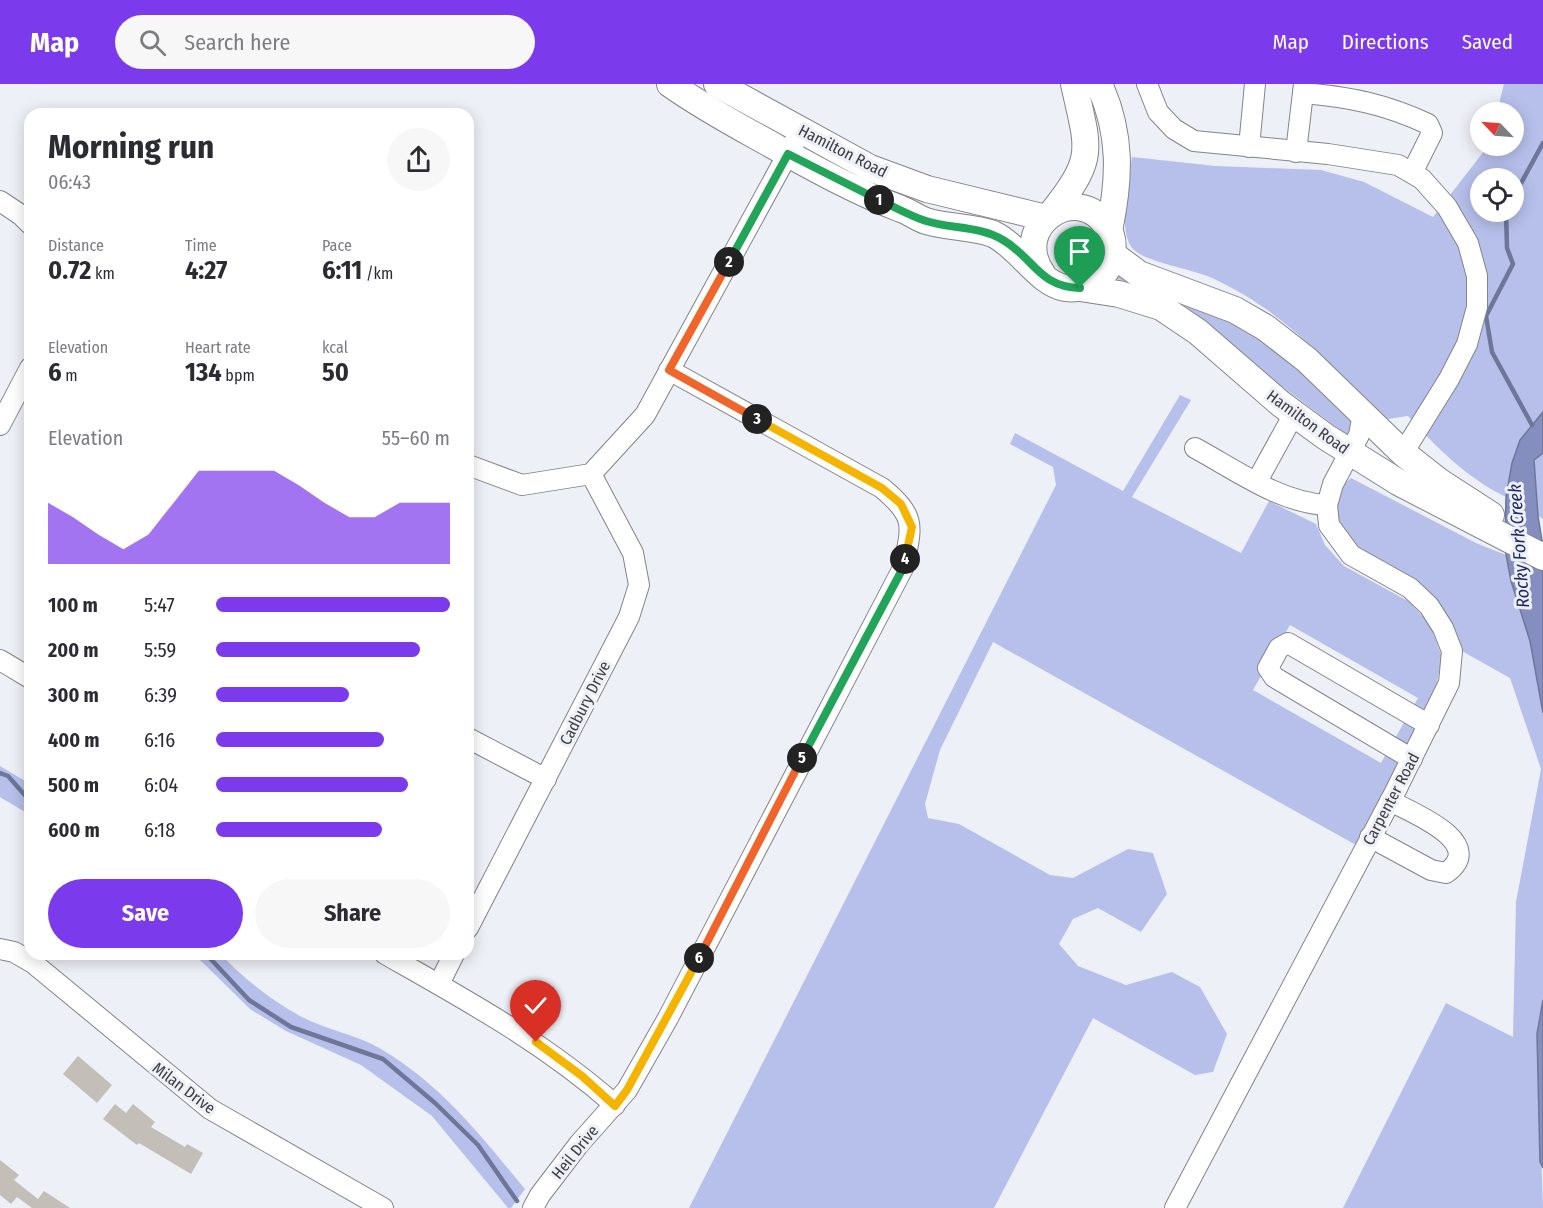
<!DOCTYPE html>
<meta charset="utf-8">
<style>
body{margin:0;font-family:"Fira Sans Condensed",sans-serif;background:#f7f7f7;color:#2b2b33;height:100vh;display:flex;flex-direction:column;font-size:22px;white-space:nowrap}
*{box-sizing:border-box;margin:0}
p{font-size:20px;color:#7c7c81}
.icon{flex:none;width:33px;height:33px;fill:none;stroke:currentColor;stroke-width:2;stroke-linecap:round;stroke-linejoin:round}
.map{position:relative;flex:1;overflow:hidden}
.side{position:absolute;left:24px;top:24px;width:450px;height:852px;display:flex;flex-direction:column;background:#fff;border-radius:18px;box-shadow:0 3px 15px #0003}
.side>*{flex:none}
.needle{width:39px;rotate:295deg}
.buttons{position:absolute;left:1470px;top:18px;display:grid;gap:12px}
.buttons a{display:grid;place-items:center;width:54px;height:54px;border-radius:50%;background:#fff;box-shadow:0 3px 15px #0003;font-size:30px}
.pin{position:absolute;display:grid;place-items:center;width:51px;height:51px;color:#fff;margin:-62px -26px;border-radius:50% 50% 50% 0;rotate:-45deg;box-shadow:0 0 6px #0007}
.pin .icon{rotate:45deg}
.km{position:absolute;width:30px;height:30px;margin:-15px;border-radius:50%;background:#222;color:#fff;font-size:16px;line-height:30px;text-align:center}
.round{display:grid;place-items:center;flex:none;width:63px;height:63px;border-radius:32px;background:#f7f7f7}
.head{display:flex;align-items:center;justify-content:space-between;height:102px;padding:0 24px}
h1{font-size:33px;font-weight:700;line-height:45px}
.metrics{display:grid;grid-template-columns:repeat(3,1fr);gap:9px;height:102px;padding:6px 24px}
.metrics div{display:grid;align-content:center}
.metrics b{font-size:26px;font-weight:700}
.metrics small{font-size:16px;font-weight:400}
.metrics p{font-size:16px}
.chart{height:168px;padding:12px 24px}
.chart p{display:flex;justify-content:space-between}
.chart svg{width:100%;height:108px;margin-top:6px;fill:#7c3aed;opacity:.7}
.button{display:flex;gap:12px;margin-top:auto;padding:12px 24px}
.button a{flex:1;height:69px;border-radius:36px;background:#7c3aed;color:#fff;font-size:24px;font-weight:700;line-height:69px;text-align:center}
.button a+a{background:#f7f7f7;color:#2b2b33}
ul{padding:0 24px;list-style:none;font-size:20px}
li{display:grid;grid-template-columns:96px 72px 1fr;align-items:center;height:45px}
li i{height:15px;border-radius:8px;background:#7c3aed}
header{display:flex;align-items:center;gap:36px;box-sizing:border-box;height:84px;padding:0 30px;background:#7c3aed;color:#fff}
header strong{font-size:28px}
nav{display:flex;gap:33px;margin-inline-start:auto;font-size:21px}
.search{width:420px;height:54px;background:#f7f7f7;display:flex;align-items:center;gap:15px;box-sizing:border-box;padding:0 21px;border-radius:33px;color:#7c7c81;font-size:22px}
.map>svg:first-child{display:block}
.green{fill:#b6c0eb;fill-rule:evenodd}
.water{fill:#848fbf;stroke:#6e7699;stroke-width:1.5}
.lines{fill:none;stroke-linecap:round;stroke-linejoin:round}
.stream{stroke:#6e7699;stroke-width:4.5}
.building{fill:#c4beb9}
.minor-casing{stroke:#82848a;stroke-width:22}
.major-casing{stroke:#82848a;stroke-width:28}
.minor{stroke:#fff;stroke-width:20}
.major{stroke:#fff;stroke-width:26}
.split-1-casing{stroke:#fff;stroke-width:12}
.split-2-casing{stroke:#fff;stroke-width:12}
.split-3-casing{stroke:#fff;stroke-width:12}
.split-4-casing{stroke:#fff;stroke-width:12}
.split-5-casing{stroke:#fff;stroke-width:12}
.split-6-casing{stroke:#fff;stroke-width:12}
.split-7-casing{stroke:#fff;stroke-width:12}
.split-1{stroke:#22a559;stroke-width:8}
.split-2{stroke:#22a559;stroke-width:8}
.split-3{stroke:#f0652b;stroke-width:8}
.split-4{stroke:#f5b400;stroke-width:8}
.split-5{stroke:#22a559;stroke-width:8}
.split-6{stroke:#f0652b;stroke-width:8}
.split-7{stroke:#f5b400;stroke-width:8}
.labels{text-anchor:middle;dominant-baseline:central;stroke-width:6;stroke-linejoin:round;paint-order:stroke}
.street-label{font-size:16px;fill:#3c3d40;stroke:#eef0f7}
.water-label{font-size:18px;font-style:italic;fill:#222863;stroke:#eef0f7}
</style>
<header>
<strong>Map</strong>
<div class="search"><svg class="icon" aria-label="search" viewBox="0 0 24 24"><circle cx="10" cy="10" r="6"/><path d="M15 15l6 6"/></svg>Search here</div>
<nav><a>Map</a><a>Directions</a><a>Saved</a></nav>
</header>
<div class="map">
<svg width="1543" height="1124" viewBox="0 0 1543 1124">
<rect width="100%" height="100%" fill="#eef0f7"/>
<!-- green -->
<g class="green">
<path d="M1504,0H1543V328C1515,362 1513,370 1506,413C1467,394 1437,364 1408,332L1388,335L1376,331C1323,273 1285,228 1212,194C1192,185 1149,179 1134,166C1116,149 1130,96 1132,73L1216,82L1321,86L1364,98L1433,133L1488,62H1514V28H1497ZM1480,94H1514V128H1480Z"/>
<circle cx="1073" cy="164" r="19"/>
<path d="M1123,181L1246,234L1347,325L1352,340L1347,351L1261,287L1185,222L1162,209L1117,195Z"/>
<path d="M1180,311L1191,316L1132,413L1241,469L1269,417L1316,440L1325,461L1344,482L1408,517L1430,540L1442,573L1435,608L1356,761L993,558L940,666L925,720L928,734L959,740L1050,791L1073,794L1128,765L1153,769L1167,810L1141,848L1098,824L1073,835L1059,860L1078,882L1126,901L1172,888L1200,903L1227,950L1213,988L1195,991L1093,934L994,1124H689L1056,401L1053,383L1010,360L1015,349L1123,407ZM1290,541L1418,614L1381,679L1253,606Z"/>
<path d="M1543,369V435L1538,432L1534,376Z"/>
<path d="M1351,394L1476,459L1506,471L1511,497L1530,557L1543,629V916L1537,950L1543,1124H1343L1446,919L1513,953L1516,818L1541,685L1510,594L1460,566C1452,540 1447,526 1428,506C1400,478 1330,472 1336,421C1337,409 1342,401 1351,394Z"/>
<path d="M0,682L30,700V731L0,713Z"/>
<path d="M194,870H221C241,893 273,917 300,932C326,946 356,950 381,965C443,1002 480,1051 525,1105L511,1124H508L432,1032L361,981L286,947L250,925Z"/>
</g>
<!-- water -->
<g class="water">
<path d="M1543,328V369L1534,376L1538,432L1543,463V629L1530,557L1511,497L1505,465L1506,413L1512,379L1520,356Z"/>
<path d="M1543,916V1084L1540,1078L1537,950Z"/>
</g>
<g class="lines">
<!-- stream -->
<g class="stream">
<path d="M1514,112L1543,59"/>
<path d="M1506,128L1507,164L1513,180L1486,232L1492,268L1532,341"/>
<path d="M0,689L8,692L30,717"/>
<path d="M206,870L249,916L291,943L383,975L435,1019L478,1061L517,1117"/>
</g>
</g>
<!-- building -->
<g class="building">
<path d="M78,972L112,1001L97,1019L63,990Z"/>
<path d="M115,1020L126,1029L133,1020L155,1038L151,1043L185,1063L187,1060L203,1069L191,1090L139,1059L137,1061L103,1035Z"/>
<path d="M0,1076L19,1091L14,1096L38,1115L44,1107L70,1124H32L17,1113L11,1120L0,1111Z"/>
</g>
<g class="lines">
<!-- minor casing -->
<g class="minor-casing">
<g id="minor">
<path d="M1147,0L1158,28L1174,45L1194,57L1328,70L1398,81L1422,95L1447,123L1468,159L1477,192V223L1467,260L1449,295L1403,369"/>
<path d="M1303,9C1350,13 1385,20 1428,40L1432,49L1412,89"/>
<path d="M1249,63L1255,0"/>
<path d="M1296,68L1304,0"/>
<path d="M0,117L21,131L30,140"/>
<path d="M0,341L30,284"/>
<path d="M1195,364C1236,386 1280,419 1327,421"/>
<path d="M468,381L522,401L591,390L645,331L801,46"/>
<path d="M1257,397L1294,330"/>
<path d="M0,576L30,594"/>
<path d="M468,654L546,695"/>
<path d="M1412,675L1274,593L1268,584L1279,564L1288,559L1429,641"/>
<path d="M1370,753L1431,786L1446,789C1489,759 1411,728 1390,717"/>
<path d="M468,844L629,533L639,501L633,469L591,390"/>
<path d="M0,865L14,868L33,879L210,1025L383,1124"/>
<path d="M385,870C466,916 545,959 615,1021"/>
<path d="M439,900L454,870"/>
<path d="M533,1124L540,1111L579,1060L627,1006L668,934L903,484C912,442 917,433 882,404L669,286"/>
<path d="M1175,1124L1394,710L1449,599L1452,567L1443,544L1429,522L1410,504L1351,471L1329,441L1327,421L1333,400L1359,351L1363,330"/>
</g>
</g>
<!-- major casing -->
<g class="major-casing">
<g id="major">
<path d="M670,0C705,25 742,44 779,65C819,87 859,109 901,125C910,128 917,134 926,137C948,144 972,142 993,150C1019,162 1038,199 1065,204C1085,207 1106,195 1111,175C1114,163 1113,151 1106,141C1077,97 1008,142 1043,191"/>
<path d="M717,0L870,84L927,105L1046,134"/>
<path d="M1099,0C1122,50 1120,94 1109,147"/>
<path d="M1051,130C1096,73 1089,68 1074,0"/>
<path d="M1112,170L1139,190L1235,226L1266,244L1307,276L1403,369L1440,398L1491,431"/>
<path d="M1080,204L1119,210L1161,223L1198,248L1281,320L1326,353L1398,398L1543,473"/>
</g>
</g>
<!-- minor -->
<use href="#minor" class="minor"/>
<!-- major -->
<use href="#major" class="major"/>
</g>
<g class="lines">
<!-- split-1 casing -->
<g class="split-1-casing">
<path id="split-1" d="M879,116C895,123 910,132 926,137C952,145 980,142 1003,156C1034,174 1039,203 1080,204"/>
</g>
<!-- split-2 casing -->
<g class="split-2-casing">
<path id="split-2" d="M729,178L788,70L879,116"/>
</g>
<!-- split-3 casing -->
<g class="split-3-casing">
<path id="split-3" d="M729,178L669,286L757,335"/>
</g>
<!-- split-4 casing -->
<g class="split-4-casing">
<path id="split-4" d="M757,335L882,404L901,420L912,443L905,475"/>
</g>
<!-- split-5 casing -->
<g class="split-5-casing">
<path id="split-5" d="M802,674L903,484L905,475"/>
</g>
<!-- split-6 casing -->
<g class="split-6-casing">
<path id="split-6" d="M699,874L802,674"/>
</g>
<!-- split-7 casing -->
<g class="split-7-casing">
<path id="split-7" d="M536,958L582,992L615,1022L627,1006L699,874"/>
</g>
<!-- split-1 -->
<use href="#split-1" class="split-1"/>
<!-- split-2 -->
<use href="#split-2" class="split-2"/>
<!-- split-3 -->
<use href="#split-3" class="split-3"/>
<!-- split-4 -->
<use href="#split-4" class="split-4"/>
<!-- split-5 -->
<use href="#split-5" class="split-5"/>
<!-- split-6 -->
<use href="#split-6" class="split-6"/>
<!-- split-7 -->
<use href="#split-7" class="split-7"/>
</g>
<g class="labels">
<!-- street labels -->
<g class="street-label">
<text transform="translate(843 67) rotate(27)">Hamilton Road</text>
<text transform="translate(1308 338) rotate(36)">Hamilton Road</text>
<text transform="translate(585 619) rotate(-63)">Cadbury Drive</text>
<text transform="translate(1391 715) rotate(-62)">Carpenter Road</text>
<text transform="translate(184 1004) rotate(37)">Milan Drive</text>
<text transform="translate(575 1068) rotate(-51)">Heil Drive</text>
</g>
<!-- water labels -->
<g class="water-label">
<text transform="translate(1519 462) rotate(-94)">Rocky Fork Creek</text>
</g>
</g>
</svg>
<div class="buttons">
<a><svg class="needle" viewBox="-14 -14 28 28"><path d="M0-13l5 13h-10z" fill="#e53935"/><path d="M0 13l5-13h-10z" fill="#7c7c81"/></svg></a>
<a><svg class="icon" aria-label="locate" viewBox="0 0 24 24"><circle cx="12" cy="12" r="6"/><path d="M12 2v4M12 18v4M2 12h4M18 12h4"/></svg></a>
</div>
<div class="pin" style="left:1080px;top:204px;background:#1e9e55"><svg class="icon" aria-label="arrive" viewBox="0 0 24 24"><path d="M6 21V4h12l-3 4 3 4H6"/></svg></div>
<div class="pin" style="left:536px;top:958px;background:#d93025"><svg class="icon" aria-label="check" viewBox="0 0 24 24"><path d="M5 12l5 5 9-10"/></svg></div>
<b class="km" style="left:879px;top:116px">1</b>
<b class="km" style="left:729px;top:178px">2</b>
<b class="km" style="left:757px;top:335px">3</b>
<b class="km" style="left:905px;top:475px">4</b>
<b class="km" style="left:802px;top:674px">5</b>
<b class="km" style="left:699px;top:874px">6</b>
<section class="side">
<div class="head"><div><h1>Morning run</h1><p>06:43</p></div><a class="round"><svg class="icon" aria-label="share" viewBox="0 0 24 24"><path d="M12 15V3M7 8l5-5 5 5M5 13v7h14v-7"/></svg></a></div>
<div class="metrics">
<div><p>Distance</p><b>0.72<small> km</small></b></div>
<div><p>Time</p><b>4:27</b></div>
<div><p>Pace</p><b>6:11<small> /km</small></b></div>
</div>
<div class="metrics">
<div><p>Elevation</p><b>6<small> m</small></b></div>
<div><p>Heart rate</p><b>134<small> bpm</small></b></div>
<div><p>kcal</p><b>50</b></div>
</div>
<div class="chart"><p><span>Elevation</span>55–60 m</p>
<svg viewBox="0 0 160 44" preserveAspectRatio="none"><path d="M0 44V19L10 25L20 32L30 38L40 32L50 19L60 6L70 6L80 6L90 6L100 12L110 19L120 25L130 25L140 19L150 19L160 19V44z"/></svg>
</div>
<ul>
<li><b>100 m</b>5:47<i style="width:100%"></i></li>
<li><b>200 m</b>5:59<i style="width:87%"></i></li>
<li><b>300 m</b>6:39<i style="width:57%"></i></li>
<li><b>400 m</b>6:16<i style="width:72%"></i></li>
<li><b>500 m</b>6:04<i style="width:82%"></i></li>
<li><b>600 m</b>6:18<i style="width:71%"></i></li>
</ul>
<div class="button"><a>Save</a><a>Share</a></div>
</section>
</div>
